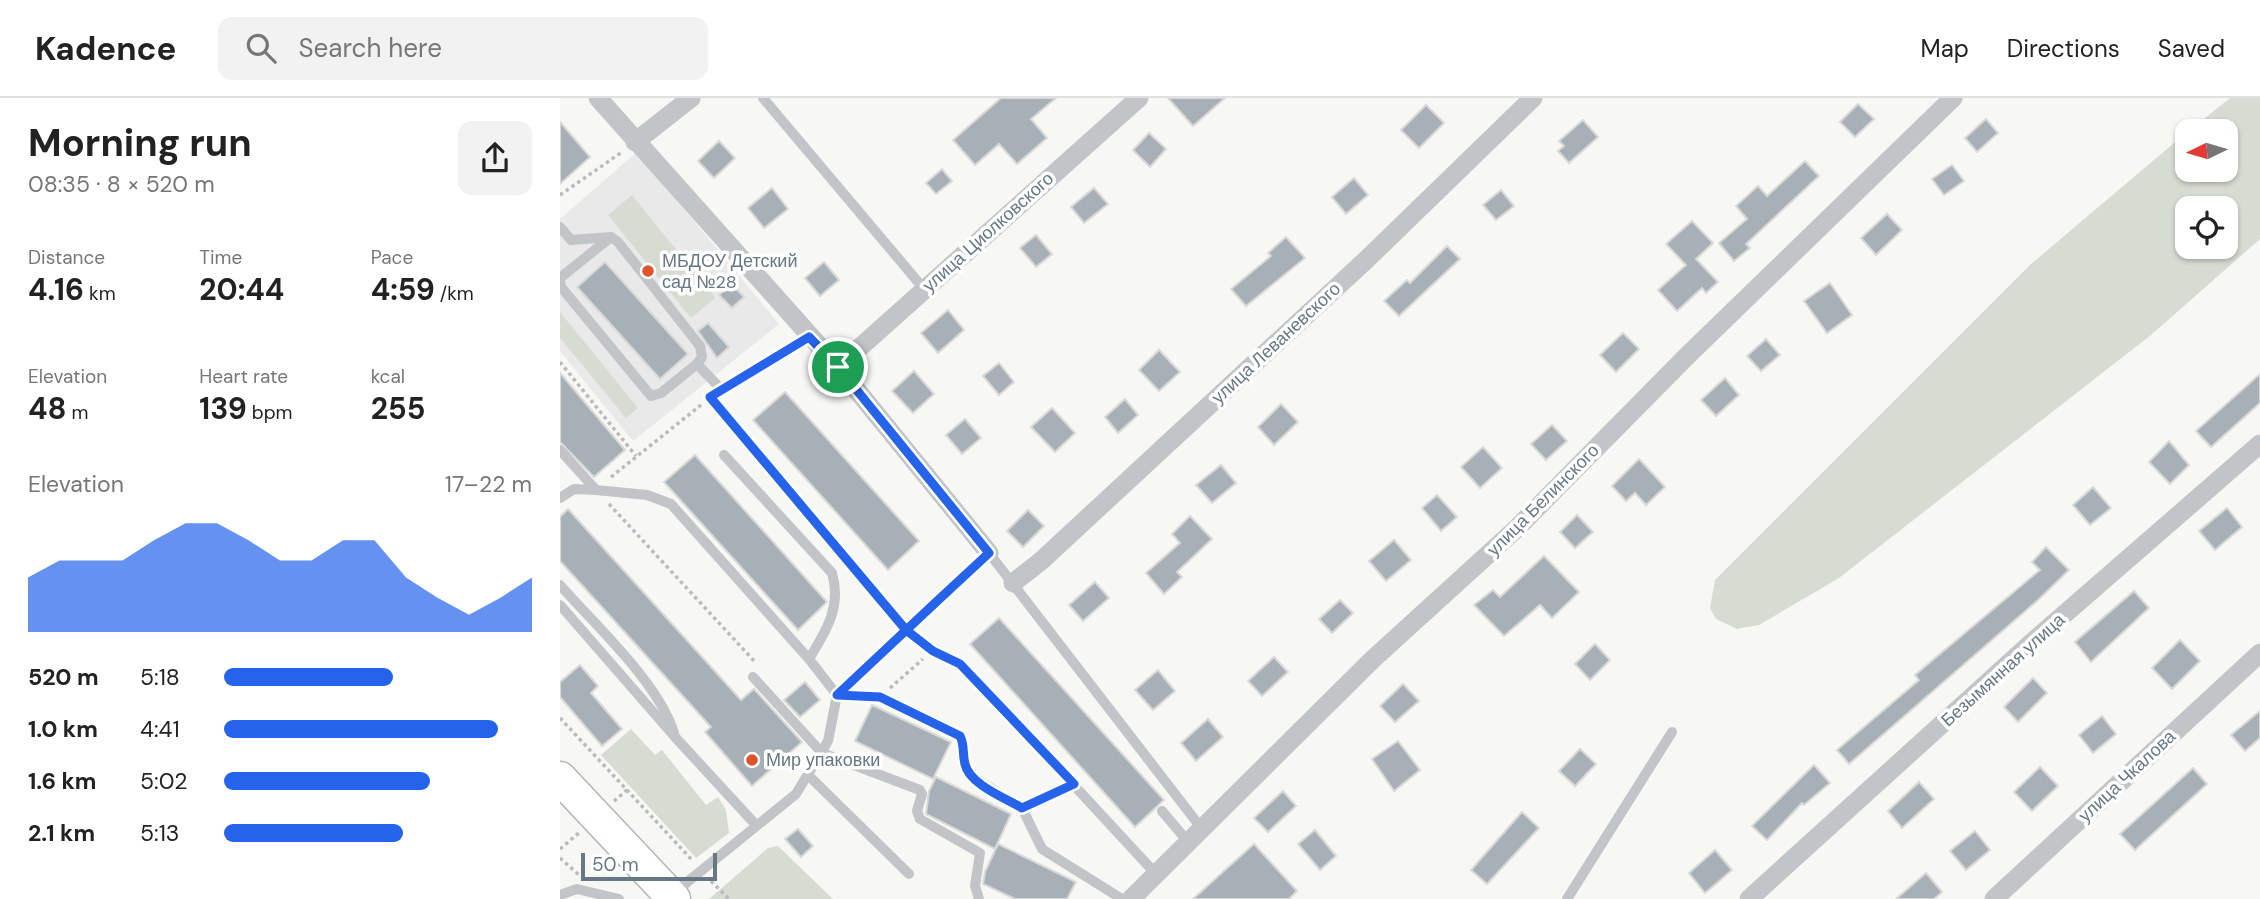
<!DOCTYPE html>
<meta charset="utf-8">
<style>
body{margin:0;font-family:"DM Sans",sans-serif;background:#f2f2f2;color:#222;height:100vh;display:flex;flex-direction:column;font-size:26px;white-space:nowrap}
*{box-sizing:border-box;margin:0}
p{font-size:23px;color:#767676}
.icon{flex:none;width:38px;height:38px;fill:none;stroke:currentColor;stroke-width:2;stroke-linecap:round;stroke-linejoin:round}
.map{position:relative;flex:1;overflow:hidden}
.panel{display:flex;flex-direction:column;background:#fff;width:560px}
.panel>*{flex:none}
.needle{width:46px;rotate:265deg}
.tools{position:absolute;left:1615px;top:21px;display:grid;gap:14px}
.tools a{display:grid;place-items:center;width:63px;height:63px;border-radius:14px;background:#fff;box-shadow:0 2px 5px #0004;font-size:35px}
.scale{position:absolute;left:21px;bottom:18px;width:136px;box-sizing:border-box;padding-left:7px;border:4px solid #677885;border-top:0;font-size:19px;line-height:24px;white-space:nowrap;color:#677885;-webkit-text-stroke:5px #fff;paint-order:stroke}
.pin{position:absolute;display:grid;place-items:center;width:60px;height:60px;color:#fff;margin:-30px;border:4px solid #fff;border-radius:50%;box-shadow:0 2px 7px #0007}
.round{display:grid;place-items:center;flex:none;width:74px;height:74px;border-radius:14px;background:#f2f2f2}
.summary{display:flex;align-items:center;justify-content:space-between;height:119px;padding:0 28px}
h1{font-size:38px;font-weight:700;line-height:52px}
.metrics{display:grid;grid-template-columns:repeat(3,1fr);gap:10px;height:119px;padding:7px 28px}
.metrics div{display:grid;align-content:center}
.metrics b{font-size:30px;font-weight:700}
.metrics small{font-size:19px;font-weight:400}
.metrics p{font-size:19px}
.chart{height:196px;padding:14px 28px}
.chart p{display:flex;justify-content:space-between}
.chart svg{width:100%;height:126px;margin-top:7px;fill:#2563eb;opacity:.7}
ul{padding:0 28px;list-style:none;font-size:23px}
li{display:grid;grid-template-columns:112px 84px 1fr;align-items:center;height:52px}
li i{height:18px;border-radius:9px;background:#2563eb}
header{display:flex;align-items:center;gap:42px;box-sizing:border-box;height:98px;padding:0 35px;background:#fff;border-bottom:2px solid #e0e0e0}
header strong{font-size:33px}
nav{display:flex;gap:38px;margin-inline-start:auto;font-size:24px}
.search{width:490px;height:63px;background:#f2f2f2;display:flex;align-items:center;gap:18px;box-sizing:border-box;padding:0 24px;border-radius:14px;color:#767676;font-size:26px}
main{display:flex;flex:1;min-height:0}
.map>svg:first-child{display:block}
.built{fill:#e8e9e8}
.green{fill:#d7dcd3;fill-rule:evenodd}
.building{fill:#a7b0b6;stroke:#d9d9d7;stroke-width:2}
.lines{fill:none;stroke-linecap:round;stroke-linejoin:round}
.primary-casing{stroke:#b2b7bb;stroke-width:35}
.path{stroke:#b9bcbf;stroke-width:3.5;stroke-dasharray:3.5 3.5;stroke-linecap:butt}
.lane{stroke:#c1c5c8;stroke-width:10}
.street{stroke:#c1c5c8;stroke-width:19}
.primary{stroke:#fff;stroke-width:32}
.route-casing{stroke:#fff;stroke-width:14}
.route{stroke:#2563eb;stroke-width:9}
.poi-dot{fill:#e1532a;stroke:#fff;stroke-width:2.5}
.labels{text-anchor:middle;dominant-baseline:central;stroke-width:7;stroke-linejoin:round;paint-order:stroke}
.street-label{font-size:18px;fill:#677885;stroke:#fff}
.poi-label{font-size:18px;fill:#677885;stroke:#fff;text-anchor:start}
</style>
<header>
<strong>Kadence</strong>
<div class="search"><svg class="icon" aria-label="search" viewBox="0 0 24 24"><circle cx="10" cy="10" r="6"/><path d="M15 15l6 6"/></svg>Search here</div>
<nav><a>Map</a><a>Directions</a><a>Saved</a></nav>
</header>
<main>
<section class="panel">
<div class="summary"><div><h1>Morning run</h1><p>08:35 · 8 × 520 m</p></div><a class="round"><svg class="icon" aria-label="share" viewBox="0 0 24 24"><path d="M12 15V3M7 8l5-5 5 5M5 13v7h14v-7"/></svg></a></div>
<div class="metrics">
<div><p>Distance</p><b>4.16<small> km</small></b></div>
<div><p>Time</p><b>20:44</b></div>
<div><p>Pace</p><b>4:59<small> /km</small></b></div>
</div>
<div class="metrics">
<div><p>Elevation</p><b>48<small> m</small></b></div>
<div><p>Heart rate</p><b>139<small> bpm</small></b></div>
<div><p>kcal</p><b>255</b></div>
</div>
<div class="chart"><p><span>Elevation</span>17–22 m</p>
<svg viewBox="0 0 160 44" preserveAspectRatio="none"><path d="M0 44V25L10 19L20 19L30 19L40 12L50 6L60 6L70 12L80 19L90 19L100 12L110 12L120 25L130 32L140 38L150 32L160 25V44z"/></svg>
</div>
<ul>
<li><b>520 m</b>5:18<i style="width:55%"></i></li>
<li><b>1.0 km</b>4:41<i style="width:89%"></i></li>
<li><b>1.6 km</b>5:02<i style="width:67%"></i></li>
<li><b>2.1 km</b>5:13<i style="width:58%"></i></li>
</ul>
</section>
<div class="map">
<svg width="1700" height="801" viewBox="0 0 1700 801">
<rect width="100%" height="100%" fill="#f7f7f4"/>
<!-- built -->
<path class="built" d="M77,54L219,226L73,343L0,253V121Z"/>
<!-- green -->
<g class="green">
<path d="M1670,0H1700V141L1591,237L1279,480L1199,527L1177,531L1156,521L1150,510L1155,482L1471,166L1627,34L1628,72H1666V33H1629ZM1666,110V149H1628V110Z"/>
<path d="M72,97L155,200L131,220L48,117Z"/>
<path d="M0,214L78,310L66,320L0,240Z"/>
<path d="M71,631L95,657L102,652L146,707L158,699L166,712L169,735L136,760L41,657Z"/>
<path d="M218,748L273,801H149L208,750Z"/>
</g>
<!-- building -->
<g class="building">
<path d="M441,0H496L471,21L487,40L457,66L439,46L415,67L393,42Z"/>
<path d="M608,0H665L633,28Z"/>
<path d="M1298,6L1314,21L1295,39L1280,24Z"/>
<path d="M866,7L884,25L859,50L841,32Z"/>
<path d="M1426,21L1438,35L1417,54L1405,40Z"/>
<path d="M1023,22L1038,39L1009,65L998,53L1004,48L999,43Z"/>
<path d="M0,24L30,59L0,86Z"/>
<path d="M589,35L606,51L590,69L573,52Z"/>
<path d="M159,43L175,60L154,80L138,63Z"/>
<path d="M1245,63L1259,78L1186,146L1190,150L1174,163L1159,145L1187,121L1176,108L1198,88L1207,98Z"/>
<path d="M1392,67L1404,83L1384,97L1372,81Z"/>
<path d="M382,71L392,83L376,96L366,85Z"/>
<path d="M794,80L808,97L786,116L772,99Z"/>
<path d="M212,90L228,111L204,130L188,110Z"/>
<path d="M534,90L548,106L524,125L511,109Z"/>
<path d="M941,92L954,108L936,122L923,107Z"/>
<path d="M1327,116L1342,132L1316,157L1301,140Z"/>
<path d="M1132,123L1153,145L1136,161L1158,184L1146,195L1142,190L1117,213L1098,192L1126,167L1106,146Z"/>
<path d="M476,137L492,156L476,169L460,150Z"/>
<path d="M726,139L745,160L686,208L671,191L711,158L708,155Z"/>
<path d="M887,148L900,161L839,218L824,203L847,182L850,185Z"/>
<path d="M45,164L128,256L100,281L17,189Z"/>
<path d="M264,164L279,182L260,198L245,180Z"/>
<path d="M1270,185L1292,217L1267,235L1244,203Z"/>
<path d="M172,186L184,199L172,210L159,197Z"/>
<path d="M388,212L404,232L378,255L361,235Z"/>
<path d="M148,225L169,249L157,260L138,233Z"/>
<path d="M1063,235L1079,251L1056,274L1040,257Z"/>
<path d="M1206,241L1220,257L1201,273L1187,258Z"/>
<path d="M599,252L620,274L599,293L579,272Z"/>
<path d="M439,265L454,284L439,297L423,278Z"/>
<path d="M354,273L374,296L353,315L332,293Z"/>
<path d="M0,275L65,352L34,379L0,344Z"/>
<path d="M1700,276V305L1651,349L1636,333Z"/>
<path d="M1165,280L1179,297L1156,318L1141,302Z"/>
<path d="M225,294L359,443L328,472L193,322Z"/>
<path d="M565,301L578,317L558,335L545,319Z"/>
<path d="M721,306L738,324L714,347L698,329Z"/>
<path d="M492,310L515,335L495,354L471,329Z"/>
<path d="M405,321L421,340L402,356L386,337Z"/>
<path d="M992,327L1007,343L986,362L971,346Z"/>
<path d="M1609,343L1629,367L1610,386L1589,364Z"/>
<path d="M923,349L942,370L920,390L901,369Z"/>
<path d="M135,357L267,504L238,532L104,384Z"/>
<path d="M1079,361L1105,389L1086,407L1075,395L1066,403L1052,388Z"/>
<path d="M661,367L676,385L652,405L636,387Z"/>
<path d="M1533,389L1551,410L1530,427L1513,407Z"/>
<path d="M877,397L897,419L881,433L862,410Z"/>
<path d="M1667,410L1682,429L1655,452L1639,433Z"/>
<path d="M8,411L181,602L194,591L242,644L192,688L145,634L151,629L0,463V419Z"/>
<path d="M468,412L484,428L463,449L447,433Z"/>
<path d="M1017,417L1033,434L1015,450L1000,434Z"/>
<path d="M630,418L652,441L617,474L622,479L604,496L586,475L620,445L612,436Z"/>
<path d="M834,442L851,462L826,483L809,463Z"/>
<path d="M1486,449L1509,472L1478,502L1289,666L1277,652L1359,582L1355,577L1480,472L1472,464Z"/>
<path d="M984,458L1019,494L992,520L980,507L944,538L914,507L933,492L940,499Z"/>
<path d="M535,484L549,500L523,523L509,507Z"/>
<path d="M1574,493L1589,510L1531,564L1515,544Z"/>
<path d="M780,502L793,515L772,535L759,521Z"/>
<path d="M439,520L604,702L575,729L410,546Z"/>
<path d="M1620,542L1640,563L1612,591L1592,570Z"/>
<path d="M1035,546L1050,562L1030,582L1015,566Z"/>
<path d="M714,559L728,574L702,598L688,583Z"/>
<path d="M20,567L38,588L31,595L62,631L42,648L0,599V584Z"/>
<path d="M598,572L615,593L593,612L575,592Z"/>
<path d="M1473,580L1487,595L1458,624L1444,609Z"/>
<path d="M245,584L260,602L240,619L224,602Z"/>
<path d="M843,586L859,603L835,624L820,608Z"/>
<path d="M312,607L391,644L373,681L295,643Z"/>
<path d="M1700,613V640L1685,653L1671,637Z"/>
<path d="M1542,618L1556,636L1533,655L1519,637Z"/>
<path d="M648,621L663,639L636,663L621,645Z"/>
<path d="M838,643L860,672L834,693L812,661Z"/>
<path d="M1020,651L1036,666L1015,688L999,673Z"/>
<path d="M1254,667L1270,685L1244,707L1242,705L1207,742L1192,728Z"/>
<path d="M1480,669L1498,688L1472,713L1454,694Z"/>
<path d="M1633,670L1647,686L1575,752L1560,736Z"/>
<path d="M376,679L451,716L435,751L366,716L369,693Z"/>
<path d="M1359,684L1374,701L1342,730L1328,713Z"/>
<path d="M723,693L736,708L708,734L694,720Z"/>
<path d="M962,714L979,730L927,786L911,772Z"/>
<path d="M238,731L253,748L241,759L225,741Z"/>
<path d="M755,732L776,758L760,772L738,746Z"/>
<path d="M1415,733L1430,752L1406,772L1390,753Z"/>
<path d="M438,746L516,784L507,801H455L423,786L425,774Z"/>
<path d="M694,746L737,793L729,801H633Z"/>
<path d="M1155,752L1172,772L1145,795L1129,775Z"/>
<path d="M1366,775L1382,794L1374,801H1336Z"/>
</g>
<g class="lines">
<!-- primary casing -->
<g class="primary-casing">
<path id="primary" d="M0,680L114,801"/>
</g>
<!-- path -->
<g class="path">
<path d="M0,97L62,54"/>
<path d="M0,264L76,358"/>
<path d="M51,379L141,307"/>
<path d="M49,406L196,565"/>
<path d="M330,590L363,561"/>
<path d="M0,620L132,762"/>
<path d="M54,703L67,692"/>
<path d="M474,705L502,692"/>
<path d="M0,751L20,734"/>
<path d="M0,760L19,777"/>
<path d="M151,783L169,801"/>
</g>
<!-- lane -->
<g class="lane">
<path d="M203,0L364,191"/>
<path d="M0,129L11,142L51,139L58,144L140,248L142,259L137,266L161,291"/>
<path d="M0,180L51,139"/>
<path d="M0,183L1,189L91,298L101,295L137,266"/>
<path d="M249,239L150,299L346,532C368,549 393,560 413,578L595,775"/>
<path d="M0,352L36,392L87,397L111,406L249,561L277,597L320,599L400,638L404,646L405,666L410,677L462,710L482,751L562,801"/>
<path d="M164,357L272,475C282,509 266,533 249,561"/>
<path d="M0,400L14,391L36,392"/>
<path d="M0,487C35,527 99,585 114,635"/>
<path d="M0,507L115,639L196,727"/>
<path d="M193,579L262,655L360,692L362,696L357,713L360,721L420,755L415,788L419,801"/>
<path d="M248,677L349,776"/>
<path d="M602,713L629,745"/>
<path d="M115,794L236,696L268,643L277,597L429,455L642,731"/>
<path d="M0,797L17,791L59,801"/>
<path d="M1007,801L1112,634"/>
</g>
<!-- street -->
<g class="street">
<path d="M38,0L278,269L429,455"/>
<path d="M75,44L131,0"/>
<path d="M278,269L579,0"/>
<path d="M453,485L481,463L806,162L973,0"/>
<path d="M571,801L812,562L957,430L1127,258L1393,0"/>
<path d="M1189,801L1469,547L1700,346"/>
<path d="M1434,801L1700,555"/>
</g>
<!-- primary -->
<use href="#primary" class="primary"/>
</g>
<g class="lines">
<!-- route casing -->
<g class="route-casing">
<path id="route" d="M278,269L429,455C378,502 328,549 277,597L320,599L400,638C405,648 402,655 405,666C409,686 445,700 462,710L514,686L400,566L373,553L346,532L150,299L249,239L278,269"/>
</g>
<!-- route -->
<use href="#route" class="route"/>
</g>
<!-- markers -->
<g class="poi-dot">
<circle cx="88" cy="173" r="7"/>
<circle cx="192" cy="662" r="7"/>
</g>
<g class="labels">
<!-- street labels -->
<g class="street-label">
<text transform="translate(428 134) rotate(-42)">улица Циолковского</text>
<text transform="translate(716 245) rotate(-43)">улица Леваневского</text>
<text transform="translate(983 402) rotate(-45)">улица Белинского</text>
<text transform="translate(1443 572) rotate(-42)">Безымянная улица</text>
<text transform="translate(1567 678) rotate(-43)">улица Чкалова</text>
</g>
<!-- poi labels -->
<g class="poi-label">
<text x="102" y="163">МБДОУ Детский<tspan x="102" dy="21">сад №28</tspan></text>
<text x="206" y="662">Мир упаковки</text>
</g>
</g>
</svg>
<div class="tools">
<a><svg class="needle" viewBox="-14 -14 28 28"><path d="M0-13l5 13h-10z" fill="#e53935"/><path d="M0 13l5-13h-10z" fill="#767676"/></svg></a>
<a><svg class="icon" aria-label="locate" viewBox="0 0 24 24"><circle cx="12" cy="12" r="6"/><path d="M12 2v4M12 18v4M2 12h4M18 12h4"/></svg></a>
</div>
<div class="scale">50 m</div>
<div class="pin" style="left:278px;top:269px;background:#1e9e55"><svg class="icon" aria-label="arrive" viewBox="0 0 24 24"><path d="M6 21V4h12l-3 4 3 4H6"/></svg></div>
</div>
</main>
